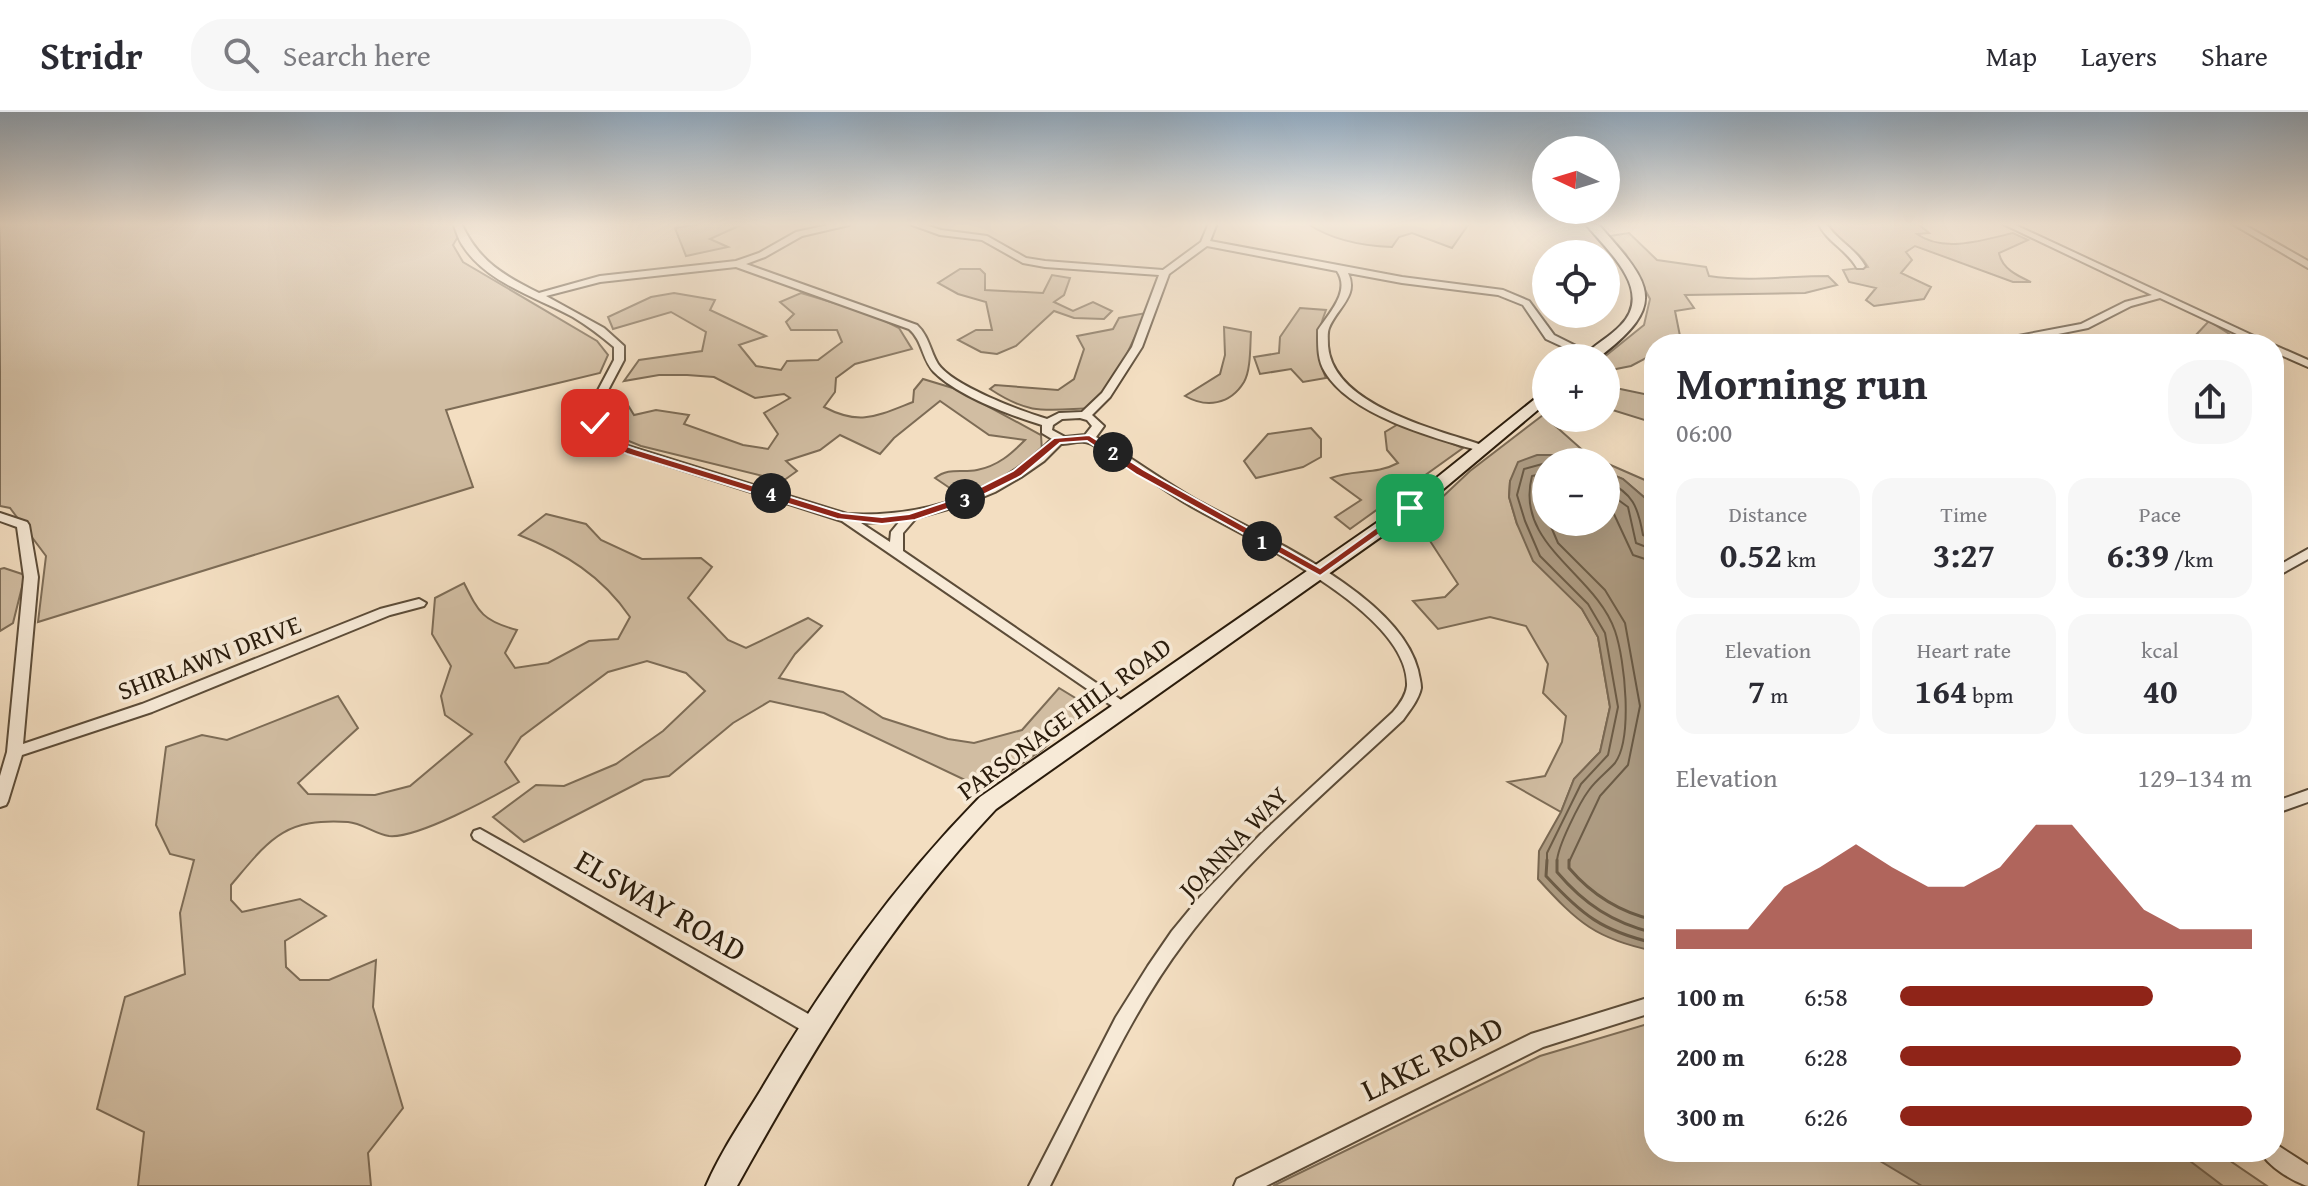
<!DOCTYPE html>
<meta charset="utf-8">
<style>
body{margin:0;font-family:"Gentium Book Plus",serif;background:#f7f7f7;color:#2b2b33;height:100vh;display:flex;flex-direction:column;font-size:30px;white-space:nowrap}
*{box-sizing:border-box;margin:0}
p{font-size:26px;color:#7c7c81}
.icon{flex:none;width:44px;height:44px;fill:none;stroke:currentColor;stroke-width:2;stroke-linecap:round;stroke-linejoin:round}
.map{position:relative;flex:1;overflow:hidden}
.drawer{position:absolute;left:1644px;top:222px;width:640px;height:828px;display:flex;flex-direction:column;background:#fff;border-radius:32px;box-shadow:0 8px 32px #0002}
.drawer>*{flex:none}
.needle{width:52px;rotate:274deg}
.tools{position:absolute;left:1532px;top:24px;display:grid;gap:16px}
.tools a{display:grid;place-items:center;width:88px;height:88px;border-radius:50%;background:#fff;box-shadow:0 8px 32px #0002;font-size:40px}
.pin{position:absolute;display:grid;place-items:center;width:68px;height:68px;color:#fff;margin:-34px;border-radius:16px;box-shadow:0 4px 12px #0006}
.km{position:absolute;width:40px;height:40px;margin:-20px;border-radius:50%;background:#222;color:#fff;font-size:22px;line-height:40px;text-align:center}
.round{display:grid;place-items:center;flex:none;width:84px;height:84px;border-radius:32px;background:#f7f7f7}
.overview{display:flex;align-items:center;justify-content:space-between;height:136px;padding:0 32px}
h1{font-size:44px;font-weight:700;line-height:60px}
.figures{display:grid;grid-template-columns:repeat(3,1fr);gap:12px;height:136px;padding:8px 32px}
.figures div{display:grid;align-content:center;border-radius:20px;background:#f7f7f7;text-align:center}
.figures b{font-size:34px;font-weight:700}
.figures small{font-size:22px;font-weight:400}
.figures p{font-size:22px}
.chart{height:224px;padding:16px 32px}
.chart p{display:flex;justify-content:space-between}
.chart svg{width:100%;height:144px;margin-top:8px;fill:#8f2418;opacity:.7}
ul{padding:0 32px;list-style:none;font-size:26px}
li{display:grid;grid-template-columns:128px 96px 1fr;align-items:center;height:60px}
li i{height:20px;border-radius:10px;background:#8f2418}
header{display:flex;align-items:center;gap:48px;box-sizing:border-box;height:112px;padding:0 40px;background:#fff;border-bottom:2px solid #e1e1e2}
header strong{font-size:38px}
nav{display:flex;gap:44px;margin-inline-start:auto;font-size:28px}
.search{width:560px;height:72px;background:#f7f7f7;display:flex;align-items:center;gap:20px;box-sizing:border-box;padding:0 28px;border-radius:32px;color:#7c7c81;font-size:30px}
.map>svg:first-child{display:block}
.green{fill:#d1bda2;stroke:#7d6c56;stroke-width:2}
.water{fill:#ae9c83;stroke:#796853;stroke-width:2}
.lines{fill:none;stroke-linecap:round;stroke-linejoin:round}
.shore-far1{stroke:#6c5c47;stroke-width:2}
.shore{stroke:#6c5c47;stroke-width:3}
.street-casing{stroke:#5c4c38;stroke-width:4}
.secondary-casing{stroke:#291b0b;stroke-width:4}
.street{fill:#f7ead7;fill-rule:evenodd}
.secondary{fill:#f7ead7;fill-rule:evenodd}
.route{fill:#8f2418;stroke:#fff;stroke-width:2}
.labels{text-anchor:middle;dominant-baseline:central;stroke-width:7;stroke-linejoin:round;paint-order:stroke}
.street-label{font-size:26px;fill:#291b0b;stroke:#f7ead7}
.near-street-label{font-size:32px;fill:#291b0b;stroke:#f7ead7}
</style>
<header>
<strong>Stridr</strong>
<div class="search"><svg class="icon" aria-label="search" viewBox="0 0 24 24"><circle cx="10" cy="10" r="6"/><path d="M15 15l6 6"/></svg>Search here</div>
<nav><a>Map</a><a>Layers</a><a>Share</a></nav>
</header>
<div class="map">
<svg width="2308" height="1074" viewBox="0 0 2308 1074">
<rect width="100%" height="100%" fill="#f3dec1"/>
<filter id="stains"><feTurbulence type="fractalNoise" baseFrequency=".0025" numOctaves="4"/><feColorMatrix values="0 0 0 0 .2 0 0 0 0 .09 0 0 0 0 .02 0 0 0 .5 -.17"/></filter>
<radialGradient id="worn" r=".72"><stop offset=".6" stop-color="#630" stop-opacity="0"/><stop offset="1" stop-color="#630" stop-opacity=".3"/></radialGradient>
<!-- green -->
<g class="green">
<path d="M0,111H457L459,123L453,133L463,150L597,229L608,243L600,261L446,298L473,375L38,510L46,444L10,396L0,394Z"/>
<path d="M706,111H745L710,127L728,135L686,144L675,116Z"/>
<path d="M1463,111L1468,113L1452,136L1412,121L1399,125L1392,135C1364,134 1332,128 1308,112Z"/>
<path d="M1828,111H1917L1929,121L1917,122C1943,141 1984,128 2013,121L2028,128L1999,141C2002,157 2018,164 2031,170H2013L1915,134L1906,140L1912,148L1901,161L1931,175L1924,187L1874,194L1866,188L1876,176L1849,170L1843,158L1868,155C1857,135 1839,133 1828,111Z"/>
<path d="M1629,121L1657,148L1706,155L1709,164C1749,170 1788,164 1828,164L1837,173L1805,181L1685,183L1694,196L1675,199L1680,224L1689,232H1654V242L1631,254L1606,259V246H1603L1644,213L1650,187L1626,142L1610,124Z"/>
<path d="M960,157H980L985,162V178L1043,181L1052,163L1070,166L1064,183L1054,190L1073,199L1093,190L1112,199L1104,207L1074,206L1054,199L1016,234L997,242L981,240L958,228L976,218H992L986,190L958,182L938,171Z"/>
<path d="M674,181L715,188L710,198L766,224L739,233L756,254L781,258L787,249L818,248L842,230L837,218H791L786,210L794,202L780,190L801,181L871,202L899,216L912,237L855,252L836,266L835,280L824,295C860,314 877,304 913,290L914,278L923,267L956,277L1041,323L1042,340L1003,366L960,383L935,366C949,355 961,361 977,358C998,354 1011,342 1025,328L989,323L940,289L894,326L880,342L840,323L820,338L786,349L797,359L783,369L641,334L614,323L600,293L623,285L634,303L656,298L689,303L684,312L743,333L768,337L778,322L764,301L790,286L784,282L755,286L714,265L687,263H659L624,269L639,248L702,239L706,220L671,200L613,217L608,205L651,185Z"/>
<path d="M1300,196L1326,198C1316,223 1315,241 1326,266L1303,270L1291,257L1260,262L1254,245L1279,241L1280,225Z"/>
<path d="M1146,201L1126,244L1093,296C1045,298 1031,304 990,277L995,273L1058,278L1074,267L1084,237L1077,224L1113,217L1119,206Z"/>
<path d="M2209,209L2245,232H2178L2177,229L2194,225Z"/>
<path d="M1224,215L1251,220C1250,234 1251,258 1244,270C1230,293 1206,296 1185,284L1220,262L1225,243Z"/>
<path d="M1606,274L1654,284V311L1606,296Z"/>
<path d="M1543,303L1588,343L1603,350H1580L1559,343L1510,369L1509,385L1517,412L1560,473L1582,497L1598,525L1610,595L1600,640L1574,667L1561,700L1508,670L1545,664L1562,630L1566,604L1543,581L1548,552L1526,514L1490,505L1438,517L1413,489L1445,485L1458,472L1417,409L1470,359Z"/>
<path d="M1400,311L1463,336L1350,417L1335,405L1361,388L1331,366C1354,357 1376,363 1398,351L1387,338L1385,320Z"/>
<path d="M1311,316L1321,327V345L1303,355L1256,366L1244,349L1268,322Z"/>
<path d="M1606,351L1654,372V442L1645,386L1623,367L1606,360Z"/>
<path d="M546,402L586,412L601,428L642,447L701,446L712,455L688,486L728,528L746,536L808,506L822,514L795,542L779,566L843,580L883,606L948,627L974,631L1022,618L1059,576L1090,595L1042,638L984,677L824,601L770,589L733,611L669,664L644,668L524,730L493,705L536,673L564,674L616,652L663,619L705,579L686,561L647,549L608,560L521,625L505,650L519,670C493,685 417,727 389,724C375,722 362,711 348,710C283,706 270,727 231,773V788L242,800L300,787L326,804L285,829L286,855L300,868H329L376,848L373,895L403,996L368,1041L371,1074H138L144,1020L97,997L125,885L185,862L180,801L194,748L170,742L156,713L166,635L202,623L227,628L338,584L358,616L298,671L308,682L375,683L410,674L472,622L445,603L441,584L451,554L432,522L435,486L464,471C479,501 483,509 517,518L505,541L515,556L548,551L589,529L618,527L630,505C602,464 565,441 519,423Z"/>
<path d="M4,456L25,463L13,511L0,519V457Z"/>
<path d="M1654,910V1040H2217L2267,1074H1273L1540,944Z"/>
</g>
<!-- water -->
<g class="water">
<path d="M1537,343H1559L1580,350H1546V410H1606V360L1623,367L1645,386L1654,451V839C1596,827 1578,811 1538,767L1539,739L1561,700L1574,667L1600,640L1610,595L1598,525L1582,497L1533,449L1517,412L1509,385L1510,369L1518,350Z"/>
<path d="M1865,1040H2178L2223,1074H1922Z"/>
</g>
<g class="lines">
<!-- shore-far1 -->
<g class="shore-far1">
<path d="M1546,351L1524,357L1517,383L1525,409L1540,444L1588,492L1605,521L1618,595L1608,643L1581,672L1547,741V750"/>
<path d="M1546,361L1532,364C1514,433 1596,462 1615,519C1625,548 1633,626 1615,651C1607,660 1596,668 1589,678C1580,690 1557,735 1557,750"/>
<path d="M1606,369C1633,381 1638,395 1643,423L1654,428"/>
<path d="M1606,379L1628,395L1636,431L1654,438"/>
<path d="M1606,392L1613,400L1633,443L1654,450"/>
<path d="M1549,410L1558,431L1605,478L1625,511L1640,594L1628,653L1600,684L1569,750"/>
</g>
<!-- shore -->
<g class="shore">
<path d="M1547,748L1546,764C1582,803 1602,819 1654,831"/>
<path d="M1557,748V760C1584,792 1613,811 1654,821"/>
<path d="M1569,748V756C1592,783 1619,800 1654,808"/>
</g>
<!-- street casing -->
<g class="street-casing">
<g id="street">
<path d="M453,111H461C479,149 501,162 539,181L600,164L736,149L759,141L796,120L837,111H850L849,113L802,124L765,145L746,152L917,213C929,224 930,239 938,252C953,274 1021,299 1047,307L1059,301L1082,300L1102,281L1132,235L1159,163L1045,155L1023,151L982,128L940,123L907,111H919L941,118L987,124L1026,146L1045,149L1163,158L1201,130L1209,111H1217L1210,129L1402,165L1503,178L1529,189L1554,223L1596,244L1587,246L1546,227L1523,193L1498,183L1402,171L1348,161C1359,184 1337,196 1329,216C1327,221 1328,228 1328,234C1333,295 1440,318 1488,335V339L1484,340C1437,327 1351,304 1325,260C1318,249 1318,236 1318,223V218C1329,201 1351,179 1337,159L1207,134L1169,162L1142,235L1110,285L1092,303L1104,314L1096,325C1131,345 1164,370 1200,390C1263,424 1399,483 1418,558C1419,564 1421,570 1421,576C1419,587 1410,598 1403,608C1328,678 1247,746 1185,829C1129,903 1092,991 1050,1074H1029L1116,905L1148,854L1172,819L1200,785L1262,721L1393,600C1399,593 1406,584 1407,574C1410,499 1244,425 1189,393C1170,383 1099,331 1085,330C1077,329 1068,332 1061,332L1044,349L1021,365L995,380L966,392L916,406L903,421V439L1130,594L1123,599L1118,598L842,409L607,334L596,322L587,299L614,248V235C601,224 588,214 573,205C536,185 487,171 463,134C458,127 456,118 453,111ZM736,155L909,217C923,229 922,248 934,260C958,284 1010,303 1042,313V321L1052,327C998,382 923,406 847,402L615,330L607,321L597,299L624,248V234L604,216L546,184L600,170ZM1080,306L1087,308L1092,314L1085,323L1065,325L1052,318L1053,313L1062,307ZM900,409L891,420L890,430L861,411Z"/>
<path d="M1818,111H1826C1836,128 1855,136 1865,154L1863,156H1857C1847,138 1827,130 1818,111Z"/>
<path d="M2001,111H2011L2271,232H2258L2160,186L2131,194L2088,216L2008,232H1987L1992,229L2081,212L2125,190L2152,183Z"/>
<path d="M2231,111H2241L2308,149V156Z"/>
<path d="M2274,233L2308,248V255L2274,240Z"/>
<path d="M0,401L27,410L29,413L38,465L23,632L142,592L380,497L419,487L426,491L424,494L390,503L152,600L22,643L8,689L6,693L0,695V664L7,640L24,465L17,415L0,409Z"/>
<path d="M2308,437V447L2274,466V456Z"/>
<path d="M2308,678V690L2274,702V690Z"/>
<path d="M480,717L819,908L821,914L819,920L812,922L805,920L474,727L472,723L474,719Z"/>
<path d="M1654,884V900L1543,935L1266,1074H1234L1237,1067L1531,922Z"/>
<path d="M2274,1031L2308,1053V1074C2294,1070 2267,1054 2261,1040H2274Z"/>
</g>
</g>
<!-- secondary casing -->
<g class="secondary-casing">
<g id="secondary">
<path d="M1585,111H1597C1650,171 1671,191 1598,246H1582C1593,233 1609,226 1621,213C1655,178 1606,138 1585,111Z"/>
<path d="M1546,278V291L1416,400L996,697C885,815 815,934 737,1074H706C720,1041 742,1009 761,978C824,871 893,774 980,685L1404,392Z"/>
</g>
</g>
<!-- street -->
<use href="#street" class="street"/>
<!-- secondary -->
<use href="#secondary" class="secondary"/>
</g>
<!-- sky -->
<linearGradient id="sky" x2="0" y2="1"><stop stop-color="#91aac0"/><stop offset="0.43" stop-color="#faf0e3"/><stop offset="1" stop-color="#faf0e3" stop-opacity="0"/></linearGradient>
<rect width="2308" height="261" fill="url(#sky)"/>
<!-- route -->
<path class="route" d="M591,309H599L615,330L635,337L842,401L882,405L909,402L963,384L1013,359L1054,326L1089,323L1144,358L1320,456L1406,394L1416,396L1320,464L1137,363L1087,329L1060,331L1021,364L971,389L915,408L882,412L837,407L627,342L608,334Z"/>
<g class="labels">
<!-- street labels -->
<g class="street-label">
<text transform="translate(209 545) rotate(-21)">SHIRLAWN DRIVE</text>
<text transform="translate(1064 606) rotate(-36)">PARSONAGE HILL ROAD</text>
<text transform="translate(1233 730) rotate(-46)">JOANNA WAY</text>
</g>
<!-- near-street labels -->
<g class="near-street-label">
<text transform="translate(661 793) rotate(30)">ELSWAY ROAD</text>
<text transform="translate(1432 946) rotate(-26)">LAKE ROAD</text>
</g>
</g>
<rect width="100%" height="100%" filter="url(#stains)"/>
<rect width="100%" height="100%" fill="url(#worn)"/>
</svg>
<div class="tools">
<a><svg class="needle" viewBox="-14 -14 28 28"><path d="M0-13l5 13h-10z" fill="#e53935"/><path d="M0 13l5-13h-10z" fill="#7c7c81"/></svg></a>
<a><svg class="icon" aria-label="locate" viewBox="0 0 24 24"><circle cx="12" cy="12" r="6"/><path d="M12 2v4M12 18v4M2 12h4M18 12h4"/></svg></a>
<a>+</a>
<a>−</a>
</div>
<div class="pin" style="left:1410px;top:396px;background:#1e9e55"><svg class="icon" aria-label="arrive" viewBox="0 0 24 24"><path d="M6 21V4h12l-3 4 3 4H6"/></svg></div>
<div class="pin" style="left:595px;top:311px;background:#d93025"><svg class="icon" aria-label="check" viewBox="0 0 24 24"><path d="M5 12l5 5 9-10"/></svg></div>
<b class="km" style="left:1262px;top:429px">1</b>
<b class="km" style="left:1113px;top:340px">2</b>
<b class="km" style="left:965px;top:387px">3</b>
<b class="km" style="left:771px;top:381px">4</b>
<section class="drawer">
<div class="overview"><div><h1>Morning run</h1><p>06:00</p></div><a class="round"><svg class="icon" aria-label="share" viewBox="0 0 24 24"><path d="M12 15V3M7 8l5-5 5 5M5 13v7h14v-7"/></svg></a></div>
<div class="figures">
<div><p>Distance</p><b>0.52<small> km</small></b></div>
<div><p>Time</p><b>3:27</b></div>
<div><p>Pace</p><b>6:39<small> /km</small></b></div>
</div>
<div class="figures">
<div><p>Elevation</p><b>7<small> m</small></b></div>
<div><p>Heart rate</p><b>164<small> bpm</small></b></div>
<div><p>kcal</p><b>40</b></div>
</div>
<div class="chart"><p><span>Elevation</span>129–134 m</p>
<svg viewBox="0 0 160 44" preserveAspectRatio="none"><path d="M0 44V38L10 38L20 38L30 25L40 19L50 12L60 19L70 25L80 25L90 19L100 6L110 6L120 19L130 32L140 38L150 38L160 38V44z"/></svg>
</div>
<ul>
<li><b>100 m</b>6:58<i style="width:72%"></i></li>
<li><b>200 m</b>6:28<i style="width:97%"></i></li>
<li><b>300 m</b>6:26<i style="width:100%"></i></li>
</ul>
</section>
</div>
